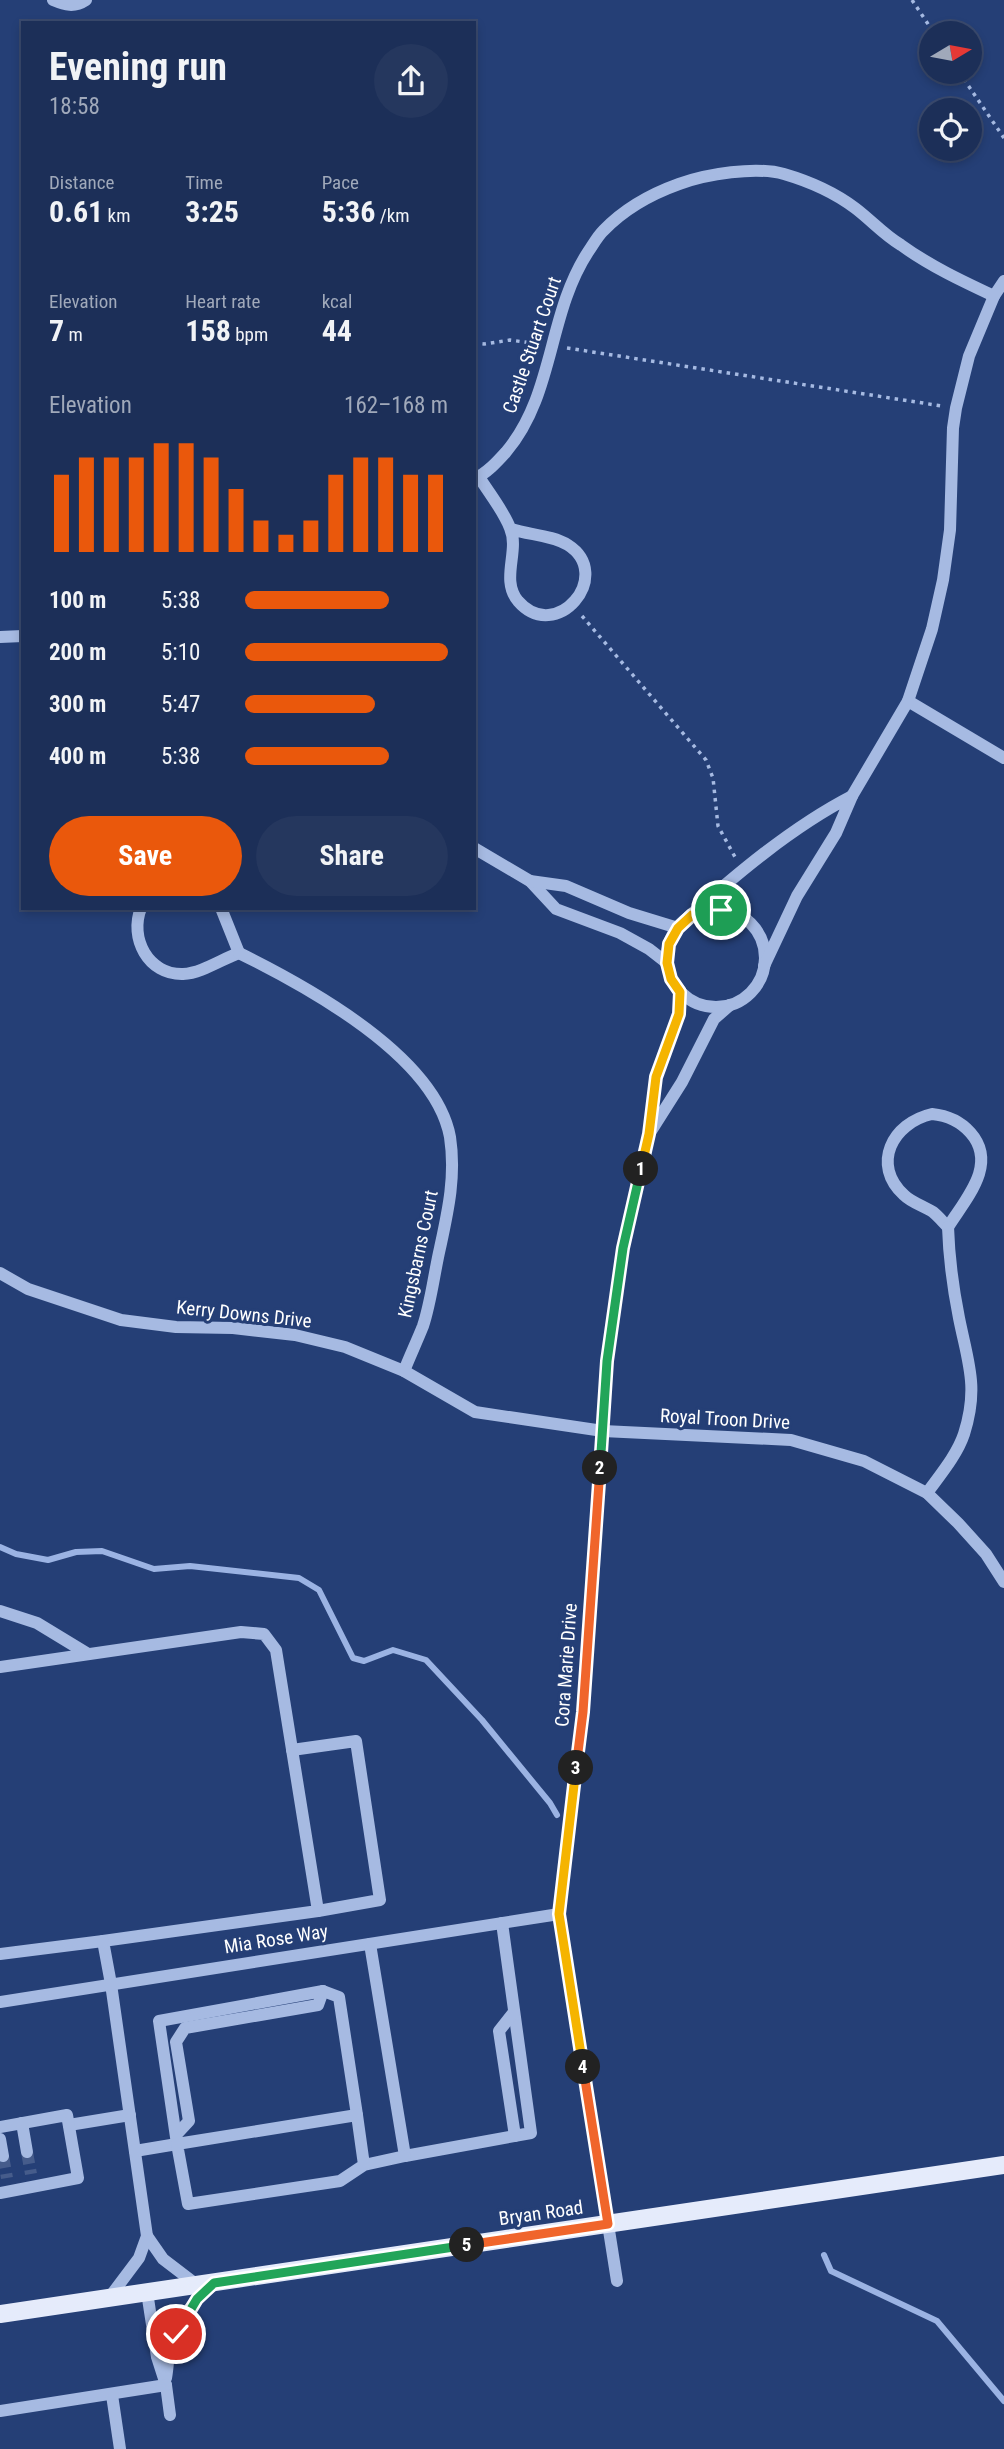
<!DOCTYPE html>
<meta charset="utf-8">
<style>
body{margin:0;font-family:"Roboto Condensed",sans-serif;background:#25375e;color:#f1f3f6;height:100vh;display:flex;flex-direction:column;font-size:26px;white-space:nowrap}
*{box-sizing:border-box;margin:0}
p{font-size:23px;color:#a0a9ba}
.icon{flex:none;width:38px;height:38px;fill:none;stroke:currentColor;stroke-width:2;stroke-linecap:round;stroke-linejoin:round}
.map{position:relative;flex:1;overflow:hidden}
.drawer{position:absolute;left:21px;top:21px;width:455px;height:889px;display:flex;flex-direction:column;background:#1c2f58;border-radius:0px;box-shadow:0 4px 10px #0003,0 0 0 2px #3a4a6e}
.drawer>*{flex:none}
.needle{width:46px;rotate:80deg}
.tools{position:absolute;left:919px;top:21px;display:grid;gap:14px}
.tools a{display:grid;place-items:center;width:63px;height:63px;border-radius:50%;background:#1c2f58;box-shadow:0 4px 10px #0003,0 0 0 2px #3a4a6e;font-size:35px}
.pin{position:absolute;display:grid;place-items:center;width:60px;height:60px;color:#fff;margin:-30px;border:4px solid #fff;border-radius:50%;box-shadow:0 2px 7px #0007}
.km{position:absolute;width:35px;height:35px;margin:-18px;border-radius:50%;background:#222;color:#fff;font-size:19px;line-height:35px;text-align:center}
.round{display:grid;place-items:center;flex:none;width:74px;height:74px;border-radius:37px;background:#25375e}
.head{display:flex;align-items:center;justify-content:space-between;height:119px;padding:0 28px}
h1{font-size:38px;font-weight:700;line-height:52px}
.metrics{display:grid;grid-template-columns:repeat(3,1fr);gap:10px;height:119px;padding:7px 28px}
.metrics div{display:grid;align-content:center}
.metrics b{font-size:30px;font-weight:700}
.metrics small{font-size:19px;font-weight:400}
.metrics p{font-size:19px}
.chart{height:196px;padding:14px 28px}
.chart p{display:flex;justify-content:space-between}
.chart svg{width:100%;height:126px;margin-top:7px;stroke:#ea580c;stroke-width:6}
.action{display:flex;gap:14px;margin-top:auto;padding:14px 28px}
.action a{flex:1;height:80px;border-radius:42px;background:#ea580c;color:#fff;font-size:28px;font-weight:700;line-height:80px;text-align:center}
.action a+a{background:#25375e;color:#f1f3f6}
ul{padding:0 28px;list-style:none;font-size:23px}
li{display:grid;grid-template-columns:112px 84px 1fr;align-items:center;height:52px}
li i{height:18px;border-radius:9px;background:#ea580c}
.map>svg:first-child{display:block}
.lines{fill:none;stroke-linecap:round;stroke-linejoin:round}
.stream{stroke:#9bb3e3;stroke-width:6}
.minor-tunnel{stroke:#465c8b;stroke-width:12;stroke-dasharray:12 6;stroke-linecap:butt}
.path{stroke:#a6bae2;stroke-width:3.5;stroke-dasharray:3.5 5;stroke-linecap:butt}
.minor{stroke:#a6bae2;stroke-width:12}
.major{stroke:#e5ebfb;stroke-width:18}
.split-1-casing{stroke:#fff;stroke-width:14}
.split-2-casing{stroke:#fff;stroke-width:14}
.split-3-casing{stroke:#fff;stroke-width:14}
.split-4-casing{stroke:#fff;stroke-width:14}
.split-5-casing{stroke:#fff;stroke-width:14}
.split-6-casing{stroke:#fff;stroke-width:14}
.split-1{stroke:#f5b400;stroke-width:9}
.split-2{stroke:#22a559;stroke-width:9}
.split-3{stroke:#f0652b;stroke-width:9}
.split-4{stroke:#f5b400;stroke-width:9}
.split-5{stroke:#f0652b;stroke-width:9}
.split-6{stroke:#22a559;stroke-width:9}
.labels{text-anchor:middle;dominant-baseline:central;stroke-width:6;stroke-linejoin:round;paint-order:stroke}
.street-label{font-size:19px;fill:#fff;stroke:#253f76}
</style>
<div class="map">
<svg width="1004" height="2449" viewBox="0 0 1004 2449">
<rect width="100%" height="100%" fill="#253f76"/>
<g class="lines">
<!-- stream -->
<g class="stream">
<path d="M0,1547L16,1554L48,1560L76,1552L102,1551L154,1569L190,1566L299,1578L319,1590L353,1658L364,1661L393,1650L426,1660L482,1720L550,1803L557,1815"/>
<path d="M824,2255L831,2271L937,2321L1004,2401"/>
</g>
<!-- minor-tunnel -->
<g class="minor-tunnel">
<path d="M27,2152L31,2174"/>
<path d="M3,2156L7,2178"/>
</g>
<!-- path -->
<g class="path">
<path d="M912,0L934,33"/>
<path d="M959,72L1004,138"/>
<path d="M474,343L484,344L510,340L538,344"/>
<path d="M567,348L942,406"/>
<path d="M582,616L706,760L713,778L718,826L735,857"/>
</g>
<!-- minor -->
<g class="minor">
<path d="M53,0C65,5 74,8 86,0"/>
<path d="M479,477C489,493 503,510 510,528C520,551 500,579 518,601C556,645 615,575 568,545C552,535 529,535 511,529"/>
<path d="M474,479C487,473 497,462 506,452C555,394 547,315 588,252C593,245 597,237 603,231C624,209 651,194 679,184C706,174 756,166 784,174C808,181 835,193 855,208C871,220 884,235 901,245C930,266 962,281 994,296"/>
<path d="M0,637L23,636"/>
<path d="M908,701L1004,758"/>
<path d="M852,796L908,701L932,629L943,580L950,530L953,428L956,408L969,356L994,296L1004,281"/>
<path d="M474,848L530,881L556,909L620,933L649,949L667,963"/>
<path d="M530,881L566,886L629,913L678,928"/>
<path d="M141,908C129,938 148,975 183,974C202,973 222,959 239,953L221,908"/>
<circle cx="716" cy="958" r="49"/>
<path d="M684,921C735,875 792,827 852,796L836,833L797,896L764,966"/>
<path d="M239,953C308,987 435,1056 450,1137C456,1176 448,1211 440,1248C434,1274 431,1302 423,1326C417,1341 410,1356 404,1371"/>
<path d="M932,1114C962,1117 989,1141 979,1174C973,1193 958,1211 948,1227C943,1222 938,1216 933,1212C924,1206 912,1203 904,1195C871,1165 892,1123 932,1114Z"/>
<path d="M651,1131L682,1082L714,1019L730,1005"/>
<path d="M0,1273L28,1289L121,1320L176,1327L233,1328L295,1335L345,1347L404,1371L475,1412L603,1431L791,1440L864,1461L927,1493L958,1523L986,1554L1004,1582"/>
<path d="M927,1493C940,1475 957,1455 964,1434C979,1387 968,1363 959,1318C953,1288 949,1258 948,1227"/>
<path d="M0,1611L37,1623L88,1654"/>
<path d="M0,1667L241,1632L264,1634L276,1650L318,1911L103,1941L111,1984L147,2236L139,2258L109,2298"/>
<path d="M292,1750L356,1741L380,1900L318,1911"/>
<path d="M370,1944L405,2156L531,2133L502,1923"/>
<path d="M0,1954L103,1941"/>
<path d="M0,2002L559,1914"/>
<path d="M514,2012L499,2031L515,2136"/>
<path d="M22,2123L27,2152"/>
<path d="M69,2125L130,2115"/>
<path d="M0,2127L67,2115L78,2178L0,2193"/>
<path d="M176,2135L189,2121L176,2042L185,2028L318,2005L323,1991"/>
<path d="M0,2139L3,2156"/>
<path d="M135,2151L177,2144L159,2021L323,1991L339,1997L357,2115"/>
<path d="M364,2165L357,2115L177,2144L188,2204L340,2181L364,2165L405,2156"/>
<path d="M147,2236L163,2259L197,2285"/>
<path d="M617,2281L559,1914L583,1712L607,1361L623,1248L649,1134L656,1078L679,1014L680,992"/>
<path d="M147,2292L157,2357L166,2385L170,2415"/>
<path d="M166,2378C168,2368 168,2356 170,2345C177,2321 196,2299 214,2283"/>
<path d="M112,2395L120,2449"/>
<path d="M0,2411L166,2385"/>
</g>
<!-- major -->
<path class="major" d="M0,2314L1004,2165"/>
</g>
<g class="lines">
<!-- split-1 casing -->
<g class="split-1-casing">
<path id="split-1" d="M641,1169L649,1134L656,1077L679,1014L680,992L671,979L667,963L669,944L678,928L692,915L702,911L721,910"/>
</g>
<!-- split-2 casing -->
<g class="split-2-casing">
<path id="split-2" d="M600,1468L607,1361L623,1248L641,1169"/>
</g>
<!-- split-3 casing -->
<g class="split-3-casing">
<path id="split-3" d="M576,1768L583,1712L600,1468"/>
</g>
<!-- split-4 casing -->
<g class="split-4-casing">
<path id="split-4" d="M576,1768L559,1914L583,2067"/>
</g>
<!-- split-5 casing -->
<g class="split-5-casing">
<path id="split-5" d="M467,2245L608,2224L583,2067"/>
</g>
<!-- split-6 casing -->
<g class="split-6-casing">
<path id="split-6" d="M176,2334L197,2299L214,2283L467,2245"/>
</g>
<!-- split-1 -->
<use href="#split-1" class="split-1"/>
<!-- split-2 -->
<use href="#split-2" class="split-2"/>
<!-- split-3 -->
<use href="#split-3" class="split-3"/>
<!-- split-4 -->
<use href="#split-4" class="split-4"/>
<!-- split-5 -->
<use href="#split-5" class="split-5"/>
<!-- split-6 -->
<use href="#split-6" class="split-6"/>
</g>
<g class="labels">
<!-- street labels -->
<g class="street-label">
<text transform="translate(532 345) rotate(-71)">Castle Stuart Court</text>
<text transform="translate(418 1254) rotate(-78)">Kingsbarns Court</text>
<text transform="translate(244 1314) rotate(6)">Kerry Downs Drive</text>
<text transform="translate(725 1419) rotate(3)">Royal Troon Drive</text>
<text transform="translate(566 1665) rotate(-86)">Cora Marie Drive</text>
<text transform="translate(276 1939) rotate(-9)">Mia Rose Way</text>
<text transform="translate(541 2213) rotate(-8)">Bryan Road</text>
</g>
</g>
</svg>
<div class="tools">
<a><svg class="needle" viewBox="-14 -14 28 28"><path d="M0-13l5 13h-10z" fill="#e53935"/><path d="M0 13l5-13h-10z" fill="#a0a9ba"/></svg></a>
<a><svg class="icon" aria-label="locate" viewBox="0 0 24 24"><circle cx="12" cy="12" r="6"/><path d="M12 2v4M12 18v4M2 12h4M18 12h4"/></svg></a>
</div>
<div class="pin" style="left:721px;top:910px;background:#1e9e55"><svg class="icon" aria-label="arrive" viewBox="0 0 24 24"><path d="M6 21V4h12l-3 4 3 4H6"/></svg></div>
<div class="pin" style="left:176px;top:2334px;background:#d93025"><svg class="icon" aria-label="check" viewBox="0 0 24 24"><path d="M5 12l5 5 9-10"/></svg></div>
<b class="km" style="left:641px;top:1169px">1</b>
<b class="km" style="left:600px;top:1468px">2</b>
<b class="km" style="left:576px;top:1768px">3</b>
<b class="km" style="left:583px;top:2067px">4</b>
<b class="km" style="left:467px;top:2245px">5</b>
<section class="drawer">
<div class="head"><div><h1>Evening run</h1><p>18:58</p></div><a class="round"><svg class="icon" aria-label="share" viewBox="0 0 24 24"><path d="M12 15V3M7 8l5-5 5 5M5 13v7h14v-7"/></svg></a></div>
<div class="metrics">
<div><p>Distance</p><b>0.61<small> km</small></b></div>
<div><p>Time</p><b>3:25</b></div>
<div><p>Pace</p><b>5:36<small> /km</small></b></div>
</div>
<div class="metrics">
<div><p>Elevation</p><b>7<small> m</small></b></div>
<div><p>Heart rate</p><b>158<small> bpm</small></b></div>
<div><p>kcal</p><b>44</b></div>
</div>
<div class="chart"><p><span>Elevation</span>162–168 m</p>
<svg viewBox="0 0 160 44" preserveAspectRatio="none"><path d="M5 44V17M15 44V11M25 44V11M35 44V11M45 44V6M55 44V6M65 44V11M75 44V22M85 44V33M95 44V38M105 44V33M115 44V17M125 44V11M135 44V11M145 44V17M155 44V17"/></svg>
</div>
<ul>
<li><b>100 m</b>5:38<i style="width:71%"></i></li>
<li><b>200 m</b>5:10<i style="width:100%"></i></li>
<li><b>300 m</b>5:47<i style="width:64%"></i></li>
<li><b>400 m</b>5:38<i style="width:71%"></i></li>
</ul>
<div class="action"><a>Save</a><a>Share</a></div>
</section>
</div>
